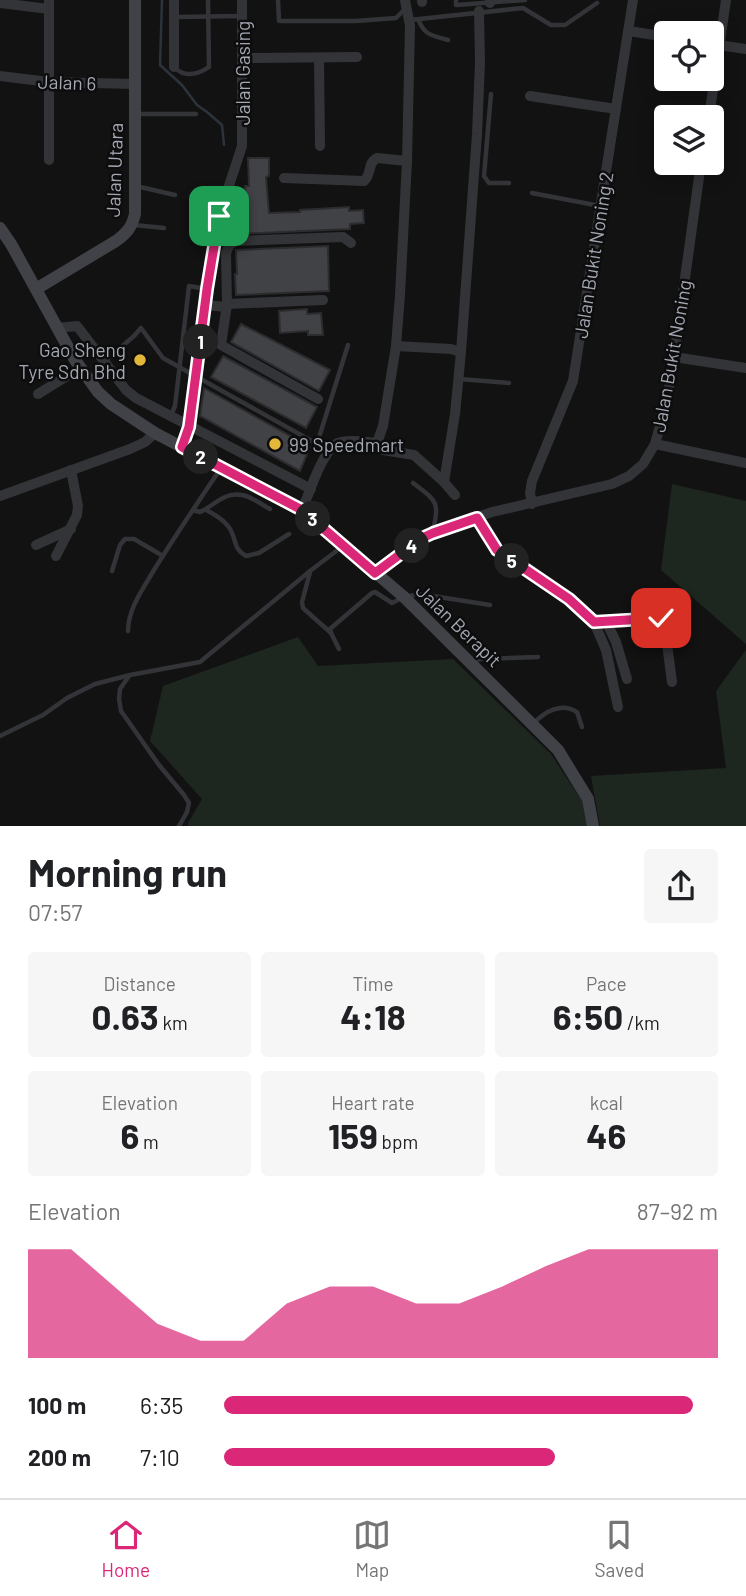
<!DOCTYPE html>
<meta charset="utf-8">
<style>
body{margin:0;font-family:Barlow,sans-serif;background:#f6f6f6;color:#202124;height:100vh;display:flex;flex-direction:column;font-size:26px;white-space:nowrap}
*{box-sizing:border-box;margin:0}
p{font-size:23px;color:#757577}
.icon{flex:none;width:38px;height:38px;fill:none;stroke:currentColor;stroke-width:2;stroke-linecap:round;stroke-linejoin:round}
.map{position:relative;height:826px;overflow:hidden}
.sheet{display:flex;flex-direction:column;background:#fff;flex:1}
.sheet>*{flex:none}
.controls{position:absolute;left:654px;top:21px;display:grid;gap:14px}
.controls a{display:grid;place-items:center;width:70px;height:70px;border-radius:7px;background:#fff;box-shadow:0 4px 18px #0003;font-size:35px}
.pin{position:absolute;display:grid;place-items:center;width:60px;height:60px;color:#fff;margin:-30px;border-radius:14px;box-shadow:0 4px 10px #0006}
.km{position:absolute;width:35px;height:35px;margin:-18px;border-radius:50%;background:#222;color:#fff;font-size:19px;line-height:35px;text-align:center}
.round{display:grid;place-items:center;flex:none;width:74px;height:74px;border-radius:7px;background:#f6f6f6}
.overview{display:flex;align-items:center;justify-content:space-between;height:119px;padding:0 28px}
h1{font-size:38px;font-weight:700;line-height:52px}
.metrics{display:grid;grid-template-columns:repeat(3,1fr);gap:10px;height:119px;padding:7px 28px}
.metrics div{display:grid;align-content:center;border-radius:7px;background:#f6f6f6;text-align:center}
.metrics b{font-size:35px;font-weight:700}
.metrics small{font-size:19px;font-weight:400}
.metrics p{font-size:19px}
.chart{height:196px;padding:14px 28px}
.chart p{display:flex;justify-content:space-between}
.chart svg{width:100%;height:126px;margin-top:7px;fill:#db2777;opacity:.7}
ul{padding:0 28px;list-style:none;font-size:23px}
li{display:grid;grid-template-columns:112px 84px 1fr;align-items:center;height:52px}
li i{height:18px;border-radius:9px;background:#db2777}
.tabs{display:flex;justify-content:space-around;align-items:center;height:98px;border-top:2px solid #e0e0e0;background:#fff;font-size:19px;color:#757577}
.tabs a{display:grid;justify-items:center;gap:4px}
.tabs .on{color:#db2777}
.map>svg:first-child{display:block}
.green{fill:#1e2620}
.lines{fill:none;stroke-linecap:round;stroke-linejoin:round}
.stream{stroke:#2c333b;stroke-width:2.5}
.building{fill:#414246;stroke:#2c2c2f;stroke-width:2}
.lane{stroke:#333438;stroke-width:4.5}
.street{stroke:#333438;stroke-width:10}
.secondary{stroke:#414248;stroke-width:12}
.route-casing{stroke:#fff;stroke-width:14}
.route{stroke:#db2777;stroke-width:9}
.poi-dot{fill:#e3b73a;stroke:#0d0d0e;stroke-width:2.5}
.labels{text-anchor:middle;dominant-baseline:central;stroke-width:5;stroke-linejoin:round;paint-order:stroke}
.street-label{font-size:19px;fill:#a4a8b3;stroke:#0d0d0e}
.poi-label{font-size:19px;fill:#a4a8b3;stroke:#0d0d0e;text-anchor:end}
</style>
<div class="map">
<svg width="746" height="826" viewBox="0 0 746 826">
<rect width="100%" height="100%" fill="#121213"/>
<!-- green -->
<g class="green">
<path d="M672,484L746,501V644L661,570Z"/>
<path d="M298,637L318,666L453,659L551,754L584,804L588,826H188V823L202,799L150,741L163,686Z"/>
<path d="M746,650V826H600L591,776L726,768L716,691Z"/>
</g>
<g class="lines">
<!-- stream -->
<path class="stream" d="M162,0L160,65L182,85L197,105L207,112L222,125L224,145"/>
</g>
<!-- building -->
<g class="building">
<path d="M248,158H269V176L266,177L269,213L300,212V210L349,207V211L363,210L364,223L350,224V229L235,234V215L247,214L245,186H249Z"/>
<path d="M328,246L329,291L236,295L235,274H237L236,250Z"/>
<path d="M307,309V314L321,313L323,335H308V331L280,333L279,311Z"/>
<path d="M241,324L330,370L319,391L231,342Z"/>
<path d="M223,356L317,407L306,428L211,377Z"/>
<path d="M204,388L310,447L300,471L200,416Z"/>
</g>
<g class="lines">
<!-- lane -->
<g class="lane">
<path d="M278,0L279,21H356L396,18L404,10"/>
<path d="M456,0V5L525,0"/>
<path d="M176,17L241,16"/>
<path d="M418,19C425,36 431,35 448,40"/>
<path d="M410,20L523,8L551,25H565L597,3"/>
<path d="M175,68C185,78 199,74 209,67L208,0"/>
<path d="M491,94L484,176L489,183H509"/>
<path d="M136,114H196"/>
<path d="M136,186L175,195"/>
<path d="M532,193L600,206"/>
<path d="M134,225L164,228"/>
<path d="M105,361L134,336L141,328L163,358L328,450"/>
<path d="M460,379L509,383"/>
<path d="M171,415L175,406L189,286L207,289"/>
<path d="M317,444L348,345"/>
<path d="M413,483C438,502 439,501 433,532"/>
<path d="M193,510L200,512C209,508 216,501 225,497C242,489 256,501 270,509"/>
<path d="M206,510C216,515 228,522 232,533C237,544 234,549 246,556L259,553L289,534"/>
<path d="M112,571L120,545L125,539H134L163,556"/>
<path d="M310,572L302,602L303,608L331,633"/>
<path d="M128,631C128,609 143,589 154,570C175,536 198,502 221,468"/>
<path d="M339,649L331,633L330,629L372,593L375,592L392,603L404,597L420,594L490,605"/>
<path d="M470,661L480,659L538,657"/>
<path d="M129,676L120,689L119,699L121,711L159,765L184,795L189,803L187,812L179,826"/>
<path d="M533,724C545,711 562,702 577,712L582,727"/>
<path d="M0,736L43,715L67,698L95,684L130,675L200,662L310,571L343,546"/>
</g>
<!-- street -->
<g class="street">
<path d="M174,0V67"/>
<path d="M490,0V3"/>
<path d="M422,2V0"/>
<path d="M0,3L49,9"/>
<path d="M629,31L667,37"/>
<path d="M712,44L746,49"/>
<path d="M242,58L357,57"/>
<path d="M319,58L320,146"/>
<path d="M0,76L49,82L135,84"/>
<path d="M530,96L616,109"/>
<path d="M709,117L726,0"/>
<path d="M49,160V0"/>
<path d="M284,178L364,181C372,174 367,163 377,158L407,161"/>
<path d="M227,304L323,300"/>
<path d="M205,305L227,307"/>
<path d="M57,328L77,326L126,390L136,398L311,489"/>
<path d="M396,346L451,349L461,352"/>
<path d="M674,357L746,368"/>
<path d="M38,394L80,368"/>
<path d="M318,399L221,345L227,304L226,253L229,246L235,241L343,237L351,243"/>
<path d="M377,443L383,450L414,455L444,482L455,495"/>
<path d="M655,444L746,463"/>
<path d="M182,447L189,427L207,289L219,216L242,146V0"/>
<path d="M444,482L455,414L461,352L477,134L480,63L479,11"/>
<path d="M0,496L130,449L145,442L155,433"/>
<path d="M532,504L530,493L532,481L573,381L633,0"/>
<path d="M302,510C309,494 323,449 338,443C349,439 365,442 377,443L383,426L396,346L400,295L407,161L410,26L405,0"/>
<path d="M477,518L497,550L569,599L594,622L661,618L664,621L672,682"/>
<path d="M36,545L71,529"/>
<path d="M56,556L77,515L78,506L71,470"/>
<path d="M375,573L422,538L433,533L492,512L612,484L629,476L643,464L655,444L667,400L674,357L701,163"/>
<path d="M606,621L616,642L627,679"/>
<path d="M594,622L606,650L618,707"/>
</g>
<!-- secondary -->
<g class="secondary">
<path d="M0,228L11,244L75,360L98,392L111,404L155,433L302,510L404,597L558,750L588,799L593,826"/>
<path d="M36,289L116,241C127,233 132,227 135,214V0"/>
</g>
</g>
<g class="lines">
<!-- route casing -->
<g class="route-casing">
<path id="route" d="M219,216L207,289L189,427L182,447L302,510L375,573L422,538L433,533L477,518L497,550L569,599L594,622L661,618"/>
</g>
<!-- route -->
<use href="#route" class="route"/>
</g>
<!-- markers -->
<g class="poi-dot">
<circle cx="140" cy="360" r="7"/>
<circle cx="275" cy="444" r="7"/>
</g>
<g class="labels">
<!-- street labels -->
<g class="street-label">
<text transform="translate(242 73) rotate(-90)">Jalan Gasing</text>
<text transform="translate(67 82) rotate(2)">Jalan 6</text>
<text transform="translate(114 170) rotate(-88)">Jalan Utara</text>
<text transform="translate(593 255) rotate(-81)">Jalan Bukit Noning 2</text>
<text transform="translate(671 356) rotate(-80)">Jalan Bukit Noning</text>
<text transform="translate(459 625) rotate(44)">Jalan Berapit</text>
</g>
<!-- poi labels -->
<g class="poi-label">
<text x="126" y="349">Gao Sheng<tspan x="126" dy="22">Tyre Sdn Bhd</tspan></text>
<text x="289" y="444" text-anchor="start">99 Speedmart</text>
</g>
</g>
</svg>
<div class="controls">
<a><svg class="icon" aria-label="locate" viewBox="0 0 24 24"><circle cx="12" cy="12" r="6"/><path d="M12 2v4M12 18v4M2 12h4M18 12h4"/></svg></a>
<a><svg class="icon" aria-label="layers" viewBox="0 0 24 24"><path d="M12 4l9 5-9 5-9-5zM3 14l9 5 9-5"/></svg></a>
</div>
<div class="pin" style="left:219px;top:216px;background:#1e9e55"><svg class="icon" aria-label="arrive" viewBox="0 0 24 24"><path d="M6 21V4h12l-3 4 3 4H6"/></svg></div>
<div class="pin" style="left:661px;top:618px;background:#d93025"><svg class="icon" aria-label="check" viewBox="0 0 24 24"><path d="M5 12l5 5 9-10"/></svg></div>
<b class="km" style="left:201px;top:342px">1</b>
<b class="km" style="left:201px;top:457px">2</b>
<b class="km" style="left:313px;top:519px">3</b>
<b class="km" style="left:412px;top:546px">4</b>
<b class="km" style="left:512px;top:561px">5</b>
</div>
<section class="sheet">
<div class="overview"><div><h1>Morning run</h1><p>07:57</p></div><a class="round"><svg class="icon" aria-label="share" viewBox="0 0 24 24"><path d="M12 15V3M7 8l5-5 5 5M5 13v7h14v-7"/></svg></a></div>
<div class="metrics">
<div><p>Distance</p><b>0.63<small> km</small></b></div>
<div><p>Time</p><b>4:18</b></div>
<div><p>Pace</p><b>6:50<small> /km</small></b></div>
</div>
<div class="metrics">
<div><p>Elevation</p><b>6<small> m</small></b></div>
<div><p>Heart rate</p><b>159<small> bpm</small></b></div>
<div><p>kcal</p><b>46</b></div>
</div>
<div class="chart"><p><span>Elevation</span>87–92 m</p>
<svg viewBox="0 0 160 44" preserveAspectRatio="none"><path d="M0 44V6L10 6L20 19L30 32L40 38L50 38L60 25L70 19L80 19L90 25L100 25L110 19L120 12L130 6L140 6L150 6L160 6V44z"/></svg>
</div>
<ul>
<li><b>100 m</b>6:35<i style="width:95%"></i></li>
<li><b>200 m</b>7:10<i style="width:67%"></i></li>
</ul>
</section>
<nav class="tabs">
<a class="on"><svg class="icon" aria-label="home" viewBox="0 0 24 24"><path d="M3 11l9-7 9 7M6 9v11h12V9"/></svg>Home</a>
<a><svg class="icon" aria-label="map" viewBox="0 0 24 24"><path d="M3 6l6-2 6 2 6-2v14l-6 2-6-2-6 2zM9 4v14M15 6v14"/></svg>Map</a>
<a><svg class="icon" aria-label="saved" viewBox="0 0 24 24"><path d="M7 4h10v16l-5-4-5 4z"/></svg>Saved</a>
</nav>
